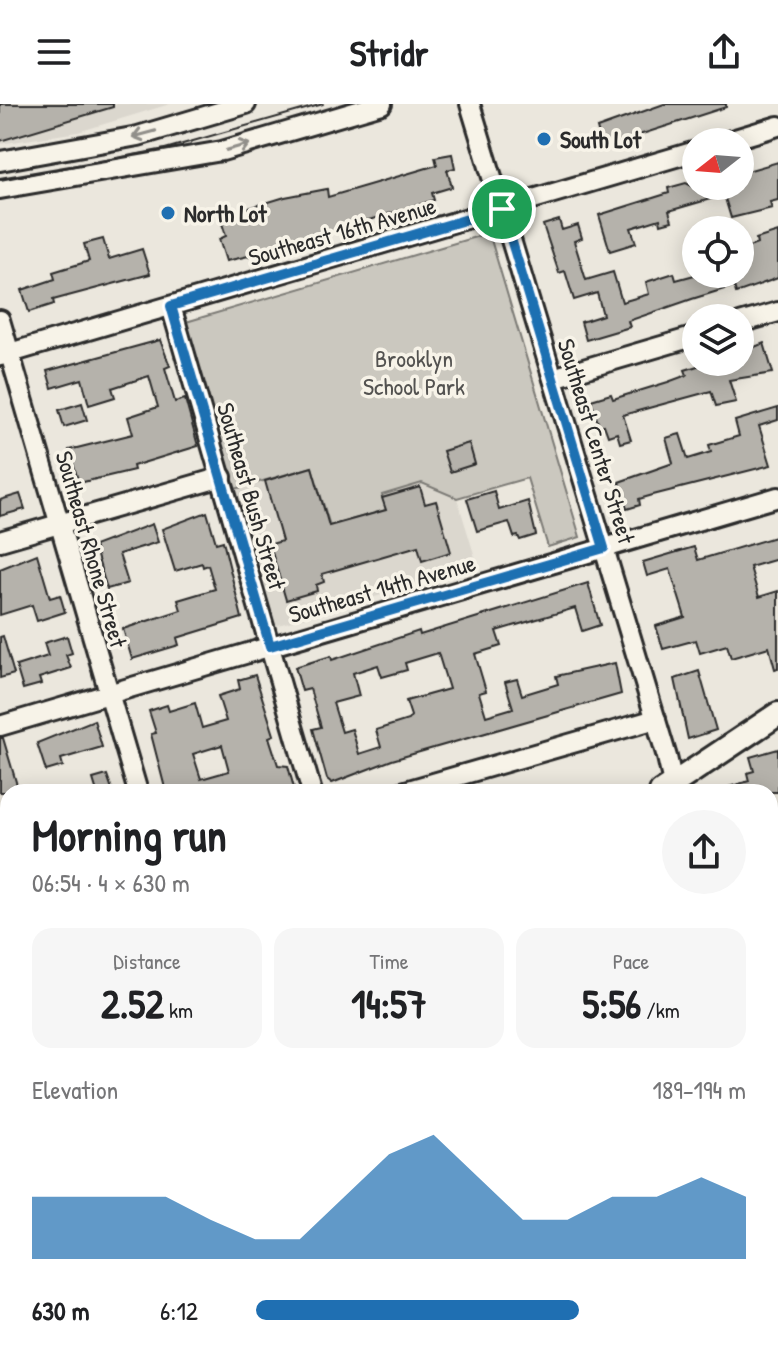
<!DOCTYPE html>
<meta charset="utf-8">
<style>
body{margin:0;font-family:"Patrick Hand",sans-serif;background:#f6f6f6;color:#202124;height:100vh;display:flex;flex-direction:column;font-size:30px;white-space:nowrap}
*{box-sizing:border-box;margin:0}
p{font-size:26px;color:#757577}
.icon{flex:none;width:44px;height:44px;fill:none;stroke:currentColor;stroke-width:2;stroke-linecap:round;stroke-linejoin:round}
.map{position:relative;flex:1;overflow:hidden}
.side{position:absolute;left:0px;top:680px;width:778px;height:572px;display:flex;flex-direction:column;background:#fff;border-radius:24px 24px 0 0;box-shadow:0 4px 20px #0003}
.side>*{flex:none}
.needle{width:52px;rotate:253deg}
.controls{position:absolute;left:682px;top:24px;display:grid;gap:16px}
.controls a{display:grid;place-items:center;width:72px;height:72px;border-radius:50%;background:#fff;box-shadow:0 4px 20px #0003;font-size:40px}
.pin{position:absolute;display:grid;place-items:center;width:68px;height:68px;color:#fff;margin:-34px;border:4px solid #fff;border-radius:50%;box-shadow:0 2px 8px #0007}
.round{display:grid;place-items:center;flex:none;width:84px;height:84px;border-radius:42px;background:#f6f6f6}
.headline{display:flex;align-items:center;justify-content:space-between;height:136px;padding:0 32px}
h1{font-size:44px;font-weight:700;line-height:60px}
.metrics{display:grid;grid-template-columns:repeat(3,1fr);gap:12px;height:136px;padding:8px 32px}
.metrics div{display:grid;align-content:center;border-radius:20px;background:#f6f6f6;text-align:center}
.metrics b{font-size:40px;font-weight:700}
.metrics small{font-size:22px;font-weight:400}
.metrics p{font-size:22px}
.chart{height:224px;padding:16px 32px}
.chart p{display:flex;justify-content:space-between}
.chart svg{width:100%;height:144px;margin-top:8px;fill:#1f6fb2;opacity:.7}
ul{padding:0 32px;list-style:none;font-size:26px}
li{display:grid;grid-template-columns:128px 96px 1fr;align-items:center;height:60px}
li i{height:20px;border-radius:10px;background:#1f6fb2}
header{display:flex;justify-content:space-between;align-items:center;height:104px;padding:0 32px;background:#fff;font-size:36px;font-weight:700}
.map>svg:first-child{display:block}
.built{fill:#dbd7ce}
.green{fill:#cbc8bf;stroke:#7b7a75;stroke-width:2}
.building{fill:#b5b2ab;stroke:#2b2b2b;stroke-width:2;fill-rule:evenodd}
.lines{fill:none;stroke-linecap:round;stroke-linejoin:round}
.minor-casing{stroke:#2b2b2b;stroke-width:24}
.major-casing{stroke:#2b2b2b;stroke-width:28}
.minor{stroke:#f7f3e8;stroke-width:18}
.major{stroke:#f7f3e8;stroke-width:22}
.tram{stroke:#2b2b2b;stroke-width:2}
.oneway{stroke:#918f8a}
.route-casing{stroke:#fff;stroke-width:16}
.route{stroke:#1f6fb2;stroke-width:10}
.poi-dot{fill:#1f6fb2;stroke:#f7f3e8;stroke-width:3}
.labels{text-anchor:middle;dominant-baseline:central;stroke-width:7;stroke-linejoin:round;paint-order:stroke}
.poi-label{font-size:24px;font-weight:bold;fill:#2b2b2b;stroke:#f7f3e8;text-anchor:start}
.street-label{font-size:24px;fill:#2b2b2b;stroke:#f7f3e8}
.park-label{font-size:24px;fill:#535250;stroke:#f7f3e8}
</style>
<header><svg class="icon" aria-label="menu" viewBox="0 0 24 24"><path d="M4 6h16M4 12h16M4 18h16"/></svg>Stridr<svg class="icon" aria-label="share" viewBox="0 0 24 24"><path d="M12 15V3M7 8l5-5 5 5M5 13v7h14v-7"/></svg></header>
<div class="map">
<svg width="778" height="1252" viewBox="0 0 778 1252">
<rect width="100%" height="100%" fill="#ebe7dd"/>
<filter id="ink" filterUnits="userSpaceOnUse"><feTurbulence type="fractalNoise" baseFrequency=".0125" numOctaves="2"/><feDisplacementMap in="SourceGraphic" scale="16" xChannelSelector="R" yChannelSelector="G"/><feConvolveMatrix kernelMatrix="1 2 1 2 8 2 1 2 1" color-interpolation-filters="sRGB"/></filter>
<g filter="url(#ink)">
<!-- built -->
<g class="built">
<path d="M0,0H170L78,28L0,40Z"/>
<path d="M312,363L330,421L386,405L382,391L422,379L457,394L478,463L275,522L235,385Z"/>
</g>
<!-- green -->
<path class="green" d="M489,129L580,433L548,443L527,374L457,394L422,379L382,391L386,406L330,422L312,363L235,385L186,218Z"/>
<!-- building -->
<g class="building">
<path d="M0,0H113V3L0,37Z"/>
<path d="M664,0H726V3L602,43L597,24Z"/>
<path d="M452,50L455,64L447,66L452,83L432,89L434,96L262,149L226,157L219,135L226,132L220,113L285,93L327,85L328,93L437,61L435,53Z"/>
<path d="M778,58V96L770,98L772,104L731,114L724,91L669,107L672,117L661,120L660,115L631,124L636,139L610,147L599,111L669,89L668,84L686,79L692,82H740V69Z"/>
<path d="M559,116L562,126L578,121L582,134L574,137L586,176L613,168L622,198L649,190L646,178L674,169L676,176L698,170H740V146L757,140L756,135L778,128V174L736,189L734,182L692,195L628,217L630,223L586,236L581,218L603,211L597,189L574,196L565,167L559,169L543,121Z"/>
<path d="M103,135L109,155L142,145L150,170L53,196L54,200L29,208L22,186L55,175L53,168L89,157L84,140Z"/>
<path d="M160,236L170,262L165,264L175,298L185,295L198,342L133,362L134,366L79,379L69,346L133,330L128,313L158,303L149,272L112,284L115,293L89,301L82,275L52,284L47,267Z"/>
<path d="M764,239L773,269L729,276L736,298L716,302L711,287L623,311L631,336L620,339L617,329L608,332L604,321L599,322L591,296L611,290L613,295L668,278L687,271L685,266L710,258H740V249Z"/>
<path d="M82,299L87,316L64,323L59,306Z"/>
<path d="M778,304V316L759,322L771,361L653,391L639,395L640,401L627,405L619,378L673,359L666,334L680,330L688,355L711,348L709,341L739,332L735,317Z"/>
<path d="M469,339L475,360L450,368L443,347Z"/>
<path d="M312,363L329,422L386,406L382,394L420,383L425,400L436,397L451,448L422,457L418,442L322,470L324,478L316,481L317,487L286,496L271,445V440L282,437L265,377Z"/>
<path d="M494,387L499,406L528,397L536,431L520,436L518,432L514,433L509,418L477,427L467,395Z"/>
<path d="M20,390L25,405L0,412V396Z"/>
<path d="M207,408L216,439L223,437L242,514L177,534L179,541L132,555L123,525L181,506L178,496L215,485L208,461L203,463L202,459L175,467L162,425Z"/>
<path d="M152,420L158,438L119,450L128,479L107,485L94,442Z"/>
<path d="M778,432V455L750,463L759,493L778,487V564L775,565L769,543L731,554L727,541L700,549L696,536L663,545L656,522L685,513L670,465L647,472L643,458L694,443L698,456Z"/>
<path d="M37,450L50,494L60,491L65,508L37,517L32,501L0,511V465Z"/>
<path d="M588,479L600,521L582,527L575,504L496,527L501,542L475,550L486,587L479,589L486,612L513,604L505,578L517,575L522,591L558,580L556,572L615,559L621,590L392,656L332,679L327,675L313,625L321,623L310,585L302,587L295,563L331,552L332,556L419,527L420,531ZM438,549L449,585L406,597L411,612L408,616L376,626L381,643L359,650L352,625L342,628L333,599L359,592L353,569L378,561L382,573L407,566L405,559Z"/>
<path d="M3,532L14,570L0,574V533Z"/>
<path d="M67,532L72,549L66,551L71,564L39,574L41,580L23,585L16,562L48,552L44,539Z"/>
<path d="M699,567L716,626L688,635L675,575Z"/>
<path d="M255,571L274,631L269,633L278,661L288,662L294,684L280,688H166L151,630L156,629L149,607L167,601L169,607L195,599L202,624L226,617L218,592L240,585L238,576ZM222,641L229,667L201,675L193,650Z"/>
<path d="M94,616L102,643L61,655L63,662L46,667L37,639Z"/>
<path d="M0,634H3L19,688H0Z"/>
<path d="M778,645V688H723L722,685L749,677L747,669L754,667L750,653Z"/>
<path d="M107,671L113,688H97L93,675Z"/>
</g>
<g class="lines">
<!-- minor casing -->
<g class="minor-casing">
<g id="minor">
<path d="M470,0L667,653L675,688"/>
<path d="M725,38L778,22"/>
<path d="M0,57L138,32L246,0"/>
<path d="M0,85L222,47L382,0"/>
<path d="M171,202L312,688"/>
<path d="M0,216L138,688"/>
<path d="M740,219L778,208"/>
<path d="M0,252L696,47"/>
<path d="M553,274L696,232"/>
<path d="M0,437L222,373"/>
<path d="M0,622L778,393"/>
<path d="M402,688L656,615"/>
<path d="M0,807L8,805"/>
<path d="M0,848L8,875"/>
<path d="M770,907L778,904"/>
<path d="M770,1009L778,1036"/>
<path d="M770,1122L778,1117"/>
<path d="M0,1244L8,1241"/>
<path d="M227,1244L230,1252"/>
<path d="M590,1244L592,1252"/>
<path d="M532,1252L547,1244"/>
</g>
</g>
<!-- major casing -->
<g class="major-casing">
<g id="major">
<path d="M661,688L778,610"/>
<path d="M0,1053L8,1049"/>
</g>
</g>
<!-- minor -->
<use href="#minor" class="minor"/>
<!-- major -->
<use href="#major" class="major"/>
<!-- tram -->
<path class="tram" d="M0,76L165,45L323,0"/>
</g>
<!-- one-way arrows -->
<defs><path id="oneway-shaft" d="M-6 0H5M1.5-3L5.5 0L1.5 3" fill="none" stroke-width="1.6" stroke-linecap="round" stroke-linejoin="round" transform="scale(2)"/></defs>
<g class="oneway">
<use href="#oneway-shaft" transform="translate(144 30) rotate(165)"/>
<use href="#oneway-shaft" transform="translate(238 43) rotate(-16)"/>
</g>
</g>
<g class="lines" filter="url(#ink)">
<!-- route casing -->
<g class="route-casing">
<path id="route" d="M502,105L604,444L270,542L171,202Z"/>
</g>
<!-- route -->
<use href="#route" class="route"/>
</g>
<!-- markers -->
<g class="poi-dot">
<circle cx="544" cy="35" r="8"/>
<circle cx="168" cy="109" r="8"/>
</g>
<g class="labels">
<!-- poi labels -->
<g class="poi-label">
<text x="560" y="35">South Lot</text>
<text x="184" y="109">North Lot</text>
</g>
<!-- street labels -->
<g class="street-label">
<text transform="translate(342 127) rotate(-16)">Southeast 16th Avenue</text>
<text transform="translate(597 337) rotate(73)">Southeast Center Street</text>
<text transform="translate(252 392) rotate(74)">Southeast Bush Street</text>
<text transform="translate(92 445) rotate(74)">Southeast Rhone Street</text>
<text transform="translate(382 484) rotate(-16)">Southeast 14th Avenue</text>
</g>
<!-- park labels -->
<g class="park-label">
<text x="414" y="254">Brooklyn<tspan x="414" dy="28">School Park</tspan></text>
</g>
</g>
</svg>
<div class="controls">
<a><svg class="needle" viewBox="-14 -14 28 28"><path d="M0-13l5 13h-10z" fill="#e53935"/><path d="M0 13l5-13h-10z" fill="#757577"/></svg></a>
<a><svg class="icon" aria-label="locate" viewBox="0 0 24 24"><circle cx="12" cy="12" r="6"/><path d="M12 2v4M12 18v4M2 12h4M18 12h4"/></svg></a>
<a><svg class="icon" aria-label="layers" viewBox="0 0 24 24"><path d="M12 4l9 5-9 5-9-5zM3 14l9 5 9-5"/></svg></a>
</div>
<div class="pin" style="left:502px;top:105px;background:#1e9e55"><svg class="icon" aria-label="arrive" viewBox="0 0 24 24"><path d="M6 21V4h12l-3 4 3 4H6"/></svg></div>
<section class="side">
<div class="headline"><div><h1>Morning run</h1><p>06:54 · 4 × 630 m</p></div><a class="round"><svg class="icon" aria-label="share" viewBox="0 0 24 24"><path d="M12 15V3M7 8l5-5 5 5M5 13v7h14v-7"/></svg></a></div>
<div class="metrics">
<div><p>Distance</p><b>2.52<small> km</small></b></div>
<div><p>Time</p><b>14:57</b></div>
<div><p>Pace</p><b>5:56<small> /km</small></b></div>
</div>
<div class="chart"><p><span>Elevation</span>189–194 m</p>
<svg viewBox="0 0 160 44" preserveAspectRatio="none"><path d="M0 44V25L10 25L20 25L30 25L40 32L50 38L60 38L70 25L80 12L90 6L100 19L110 32L120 32L130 25L140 25L150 19L160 25V44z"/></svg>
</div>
<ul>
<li><b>630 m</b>6:12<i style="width:66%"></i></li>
</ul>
</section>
</div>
